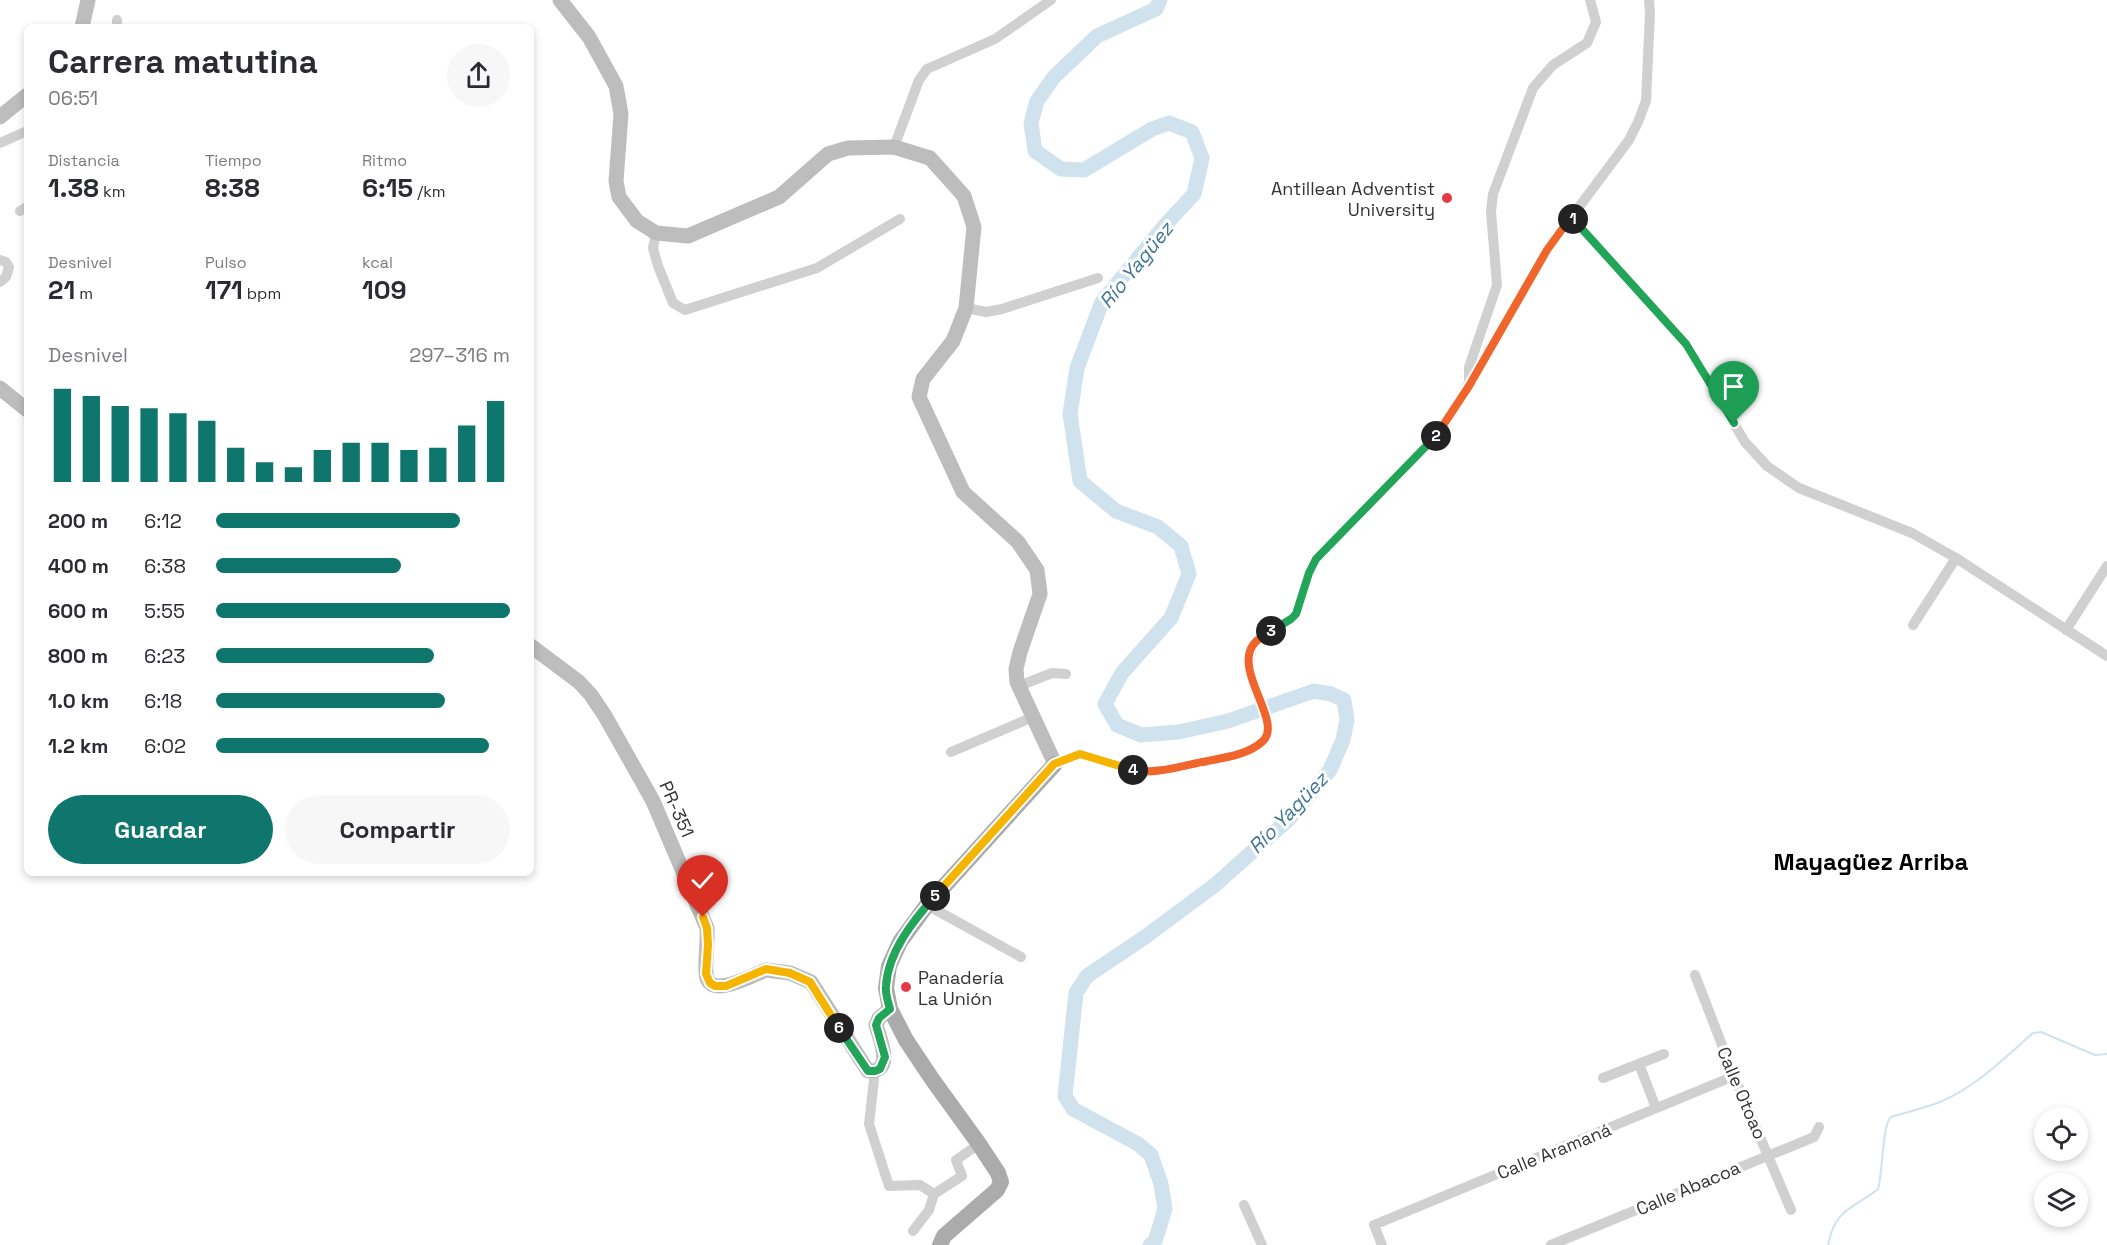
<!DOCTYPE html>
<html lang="es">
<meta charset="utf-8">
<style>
body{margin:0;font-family:"Space Grotesk",sans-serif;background:#f7f7f7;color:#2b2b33;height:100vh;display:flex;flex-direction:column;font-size:22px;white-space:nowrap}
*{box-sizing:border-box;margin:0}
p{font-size:20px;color:#7c7c81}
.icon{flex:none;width:33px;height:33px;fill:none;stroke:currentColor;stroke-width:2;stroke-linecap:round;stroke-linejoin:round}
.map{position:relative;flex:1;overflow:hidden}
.side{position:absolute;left:24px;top:24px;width:510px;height:852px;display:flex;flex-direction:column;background:#fff;border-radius:9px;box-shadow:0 3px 9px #0003}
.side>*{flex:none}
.fabs{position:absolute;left:2034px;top:1107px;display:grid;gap:12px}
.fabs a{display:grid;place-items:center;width:54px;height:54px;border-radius:50%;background:#fff;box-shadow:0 3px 9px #0003;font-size:30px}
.pin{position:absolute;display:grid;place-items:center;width:51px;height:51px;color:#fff;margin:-62px -26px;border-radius:50% 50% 50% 0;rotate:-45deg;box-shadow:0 0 6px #0007}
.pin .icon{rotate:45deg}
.km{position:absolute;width:30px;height:30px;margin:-15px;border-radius:50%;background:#222;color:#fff;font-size:16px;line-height:30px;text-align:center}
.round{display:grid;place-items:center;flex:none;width:63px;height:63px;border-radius:32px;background:#f7f7f7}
.head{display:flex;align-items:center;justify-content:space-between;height:102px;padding:0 24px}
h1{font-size:33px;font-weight:800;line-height:45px}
.figures{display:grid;grid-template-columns:repeat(3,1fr);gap:9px;height:102px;padding:6px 24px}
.figures div{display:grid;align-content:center}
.figures b{font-size:26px;font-weight:800}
.figures small{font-size:16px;font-weight:400}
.figures p{font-size:16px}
.chart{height:168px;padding:12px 24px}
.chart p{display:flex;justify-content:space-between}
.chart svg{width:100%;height:108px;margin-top:6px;stroke:#0f766e;stroke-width:6}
.cta{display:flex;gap:12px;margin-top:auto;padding:12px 24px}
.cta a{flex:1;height:69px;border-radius:36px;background:#0f766e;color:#fff;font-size:24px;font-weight:800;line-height:69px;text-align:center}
.cta a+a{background:#f7f7f7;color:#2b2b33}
ul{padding:0 24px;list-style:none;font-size:20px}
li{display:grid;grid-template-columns:96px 72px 1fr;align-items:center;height:45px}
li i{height:15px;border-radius:8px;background:#0f766e}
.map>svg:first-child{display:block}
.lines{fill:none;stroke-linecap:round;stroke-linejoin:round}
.stream{stroke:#cfe2ee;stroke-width:2}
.river{stroke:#cfe2ee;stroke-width:15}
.street{stroke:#d0d0d0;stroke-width:10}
.secondary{stroke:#bdbdbd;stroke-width:15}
.primary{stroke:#ababab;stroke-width:16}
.split-1-casing{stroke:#fff;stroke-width:12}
.split-2-casing{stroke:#fff;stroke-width:12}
.split-3-casing{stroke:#fff;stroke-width:12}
.split-4-casing{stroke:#fff;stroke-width:12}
.split-5-casing{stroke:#fff;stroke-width:12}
.split-6-casing{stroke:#fff;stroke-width:12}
.split-7-casing{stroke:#fff;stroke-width:12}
.split-1{stroke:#22a559;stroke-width:8}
.split-2{stroke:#f0652b;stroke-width:8}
.split-3{stroke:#22a559;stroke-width:8}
.split-4{stroke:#f0652b;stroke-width:8}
.split-5{stroke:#f5b400;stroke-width:8}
.split-6{stroke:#22a559;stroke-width:8}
.split-7{stroke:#f5b400;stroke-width:8}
.poi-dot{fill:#e63946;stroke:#fff;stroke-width:2}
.labels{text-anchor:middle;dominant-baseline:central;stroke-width:6;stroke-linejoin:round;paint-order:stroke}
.poi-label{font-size:18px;fill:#333;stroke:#fff;text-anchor:end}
.street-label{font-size:18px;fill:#333;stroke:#fff}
.water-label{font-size:20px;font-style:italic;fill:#3f7597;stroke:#fff}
.district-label{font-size:24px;font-weight:bold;fill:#000;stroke:#fff}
</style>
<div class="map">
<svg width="2107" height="1245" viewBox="0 0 2107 1245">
<rect width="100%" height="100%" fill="#fff"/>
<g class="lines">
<!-- stream -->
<path class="stream" d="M1828,1245C1835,1208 1853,1209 1878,1189C1883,1172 1882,1125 1891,1117C1907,1112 1925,1108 1940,1102C1976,1087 2004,1058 2033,1033L2041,1032L2095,1055L2107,1054"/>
<!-- river -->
<path class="river" d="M1150,1245L1155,1241L1165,1209L1161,1184L1151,1155L1138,1144L1073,1109L1065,1096L1076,993L1087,976L1145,937L1215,885L1289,819L1330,770L1343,740L1347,720L1344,700L1331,694L1314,691L1228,721L1179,732L1141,735L1117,725L1105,704L1122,673L1171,618L1189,574L1181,546L1158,527L1116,511L1080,481L1070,414L1077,368L1102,302L1166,224L1194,194L1202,158L1192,132L1169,123L1152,129L1084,170L1061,169L1035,151L1031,123L1037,101L1054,77L1097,36L1156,9L1160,0"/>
<!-- street -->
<g class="street">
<path d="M117,27V20"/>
<path d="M0,143L27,131"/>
<path d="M894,147L919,80L927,69L995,39L1051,0"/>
<path d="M20,211L27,207"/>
<path d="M1571,217L1686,344L1745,442L1767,466L1799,488L1912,533L1956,558L2107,656"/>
<path d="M656,233L653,248L658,266L673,303L685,310L817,268L900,219"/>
<path d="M0,260L6,262L9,267L6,277L0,282"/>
<path d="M966,308L986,312L1002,309L1098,278"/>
<path d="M1469,384V367L1497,285L1491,212L1493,194L1533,88L1553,65L1587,43L1596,22L1590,0"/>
<path d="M1913,625L1956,558"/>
<path d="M2066,630L2107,566"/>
<path d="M1019,686L1052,673L1066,674"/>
<path d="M951,752L1033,717"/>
<path d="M1055,764C1062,761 1073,755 1081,755C1096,755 1122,771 1139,771C1162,772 1248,757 1263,741C1268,736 1268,730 1268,723C1259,700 1236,655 1261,637C1272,629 1286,625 1296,614L1309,573L1316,559L1441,431L1547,250L1629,140L1638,122L1646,101L1650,13L1649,0"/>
<path d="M927,905L1021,957"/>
<path d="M1695,975L1734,1076L1791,1210"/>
<path d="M1639,1064L1656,1108"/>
<path d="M875,1071L869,1124L889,1186L920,1185L934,1194"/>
<path d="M1603,1078L1664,1054"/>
<path d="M1244,1205L1262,1245"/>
<path d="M913,1231L929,1210L934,1194L962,1176L956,1160L979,1144"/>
<path d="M1382,1245L1374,1225L1734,1076"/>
<path d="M1551,1245L1814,1137L1819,1127"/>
</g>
<!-- secondary -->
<g class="secondary">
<path d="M560,0L589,37L616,86L621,114L616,181L619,197L637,221L656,233L688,236L779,197L828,154L848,148L894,147L930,158L964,196L974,227L966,308L953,341L923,379L919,397L963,492L1018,542L1037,570L1040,594L1020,652L1016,669L1017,682L1055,764"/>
<path d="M82,27L88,0"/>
<path d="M0,117L27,95"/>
<path d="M0,388L27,410"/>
<path d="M531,646L579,682L591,695L605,716L653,801L707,928C708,943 705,957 706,972C706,1002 753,975 766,970L790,973L811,982L868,1071C895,1073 880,1039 876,1025L879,1018L890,1009"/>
</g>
<!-- primary -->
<path class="primary" d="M940,1245L944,1236L997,1190L1001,1182L998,1173L979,1144L932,1079L906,1040L890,1009L886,988L889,966L900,942L927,905L1055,764"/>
</g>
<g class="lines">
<!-- split-1 casing -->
<g class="split-1-casing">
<path id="split-1" d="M1573,219L1686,344L1734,423"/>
</g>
<!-- split-2 casing -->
<g class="split-2-casing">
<path id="split-2" d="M1436,436L1469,386L1547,250L1571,217L1573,219"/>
</g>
<!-- split-3 casing -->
<g class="split-3-casing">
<path id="split-3" d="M1271,631L1291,619L1296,614L1309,573L1316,559L1436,436"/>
</g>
<!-- split-4 casing -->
<g class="split-4-casing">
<path id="split-4" d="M1133,770C1151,775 1183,766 1202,762C1221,758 1247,756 1263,741C1283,722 1234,672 1253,645C1258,638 1265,635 1271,631"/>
</g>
<!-- split-5 casing -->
<g class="split-5-casing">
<path id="split-5" d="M935,896L1054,764L1080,754L1133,770"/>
</g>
<!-- split-6 casing -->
<g class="split-6-casing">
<path id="split-6" d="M839,1028L868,1071H875L880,1069L885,1057L876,1025L879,1018L890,1009C888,1002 885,993 886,986C888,952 913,921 935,896"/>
</g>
<!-- split-7 casing -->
<g class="split-7-casing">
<path id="split-7" d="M703,917L707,928L708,945L706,974L710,983L715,986H726L766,969L790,973L810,982L839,1028"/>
</g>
<!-- split-1 -->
<use href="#split-1" class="split-1"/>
<!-- split-2 -->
<use href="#split-2" class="split-2"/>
<!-- split-3 -->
<use href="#split-3" class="split-3"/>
<!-- split-4 -->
<use href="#split-4" class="split-4"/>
<!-- split-5 -->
<use href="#split-5" class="split-5"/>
<!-- split-6 -->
<use href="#split-6" class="split-6"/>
<!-- split-7 -->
<use href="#split-7" class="split-7"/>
</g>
<!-- markers -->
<g class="poi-dot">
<circle cx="1447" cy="198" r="6"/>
<circle cx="906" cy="987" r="6"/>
</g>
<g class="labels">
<!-- poi labels -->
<g class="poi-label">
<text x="1435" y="188">Antillean Adventist<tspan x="1435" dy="21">University</tspan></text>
<text x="918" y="977" text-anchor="start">Panadería<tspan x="918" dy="21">La Unión</tspan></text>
</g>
<!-- street labels -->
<g class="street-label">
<text transform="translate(677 809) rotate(66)">PR-351</text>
<text transform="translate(1742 1093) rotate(67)">Calle Otoao</text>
<text transform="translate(1554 1151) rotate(-22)">Calle Aramaná</text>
<text transform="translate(1688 1188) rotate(-23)">Calle Abacoa</text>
</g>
<!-- water labels -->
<g class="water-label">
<text transform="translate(1136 265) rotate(-51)">Río Yagüez</text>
<text transform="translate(1288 813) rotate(-46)">Río Yagüez</text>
</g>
<!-- district labels -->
<g class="district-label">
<text x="1871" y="861">Mayagüez Arriba</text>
</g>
</g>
</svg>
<div class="fabs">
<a><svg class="icon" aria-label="locate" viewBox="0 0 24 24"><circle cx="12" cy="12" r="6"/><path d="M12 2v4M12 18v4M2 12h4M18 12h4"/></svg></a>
<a><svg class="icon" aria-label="layers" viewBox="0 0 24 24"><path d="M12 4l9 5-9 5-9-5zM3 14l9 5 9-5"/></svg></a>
</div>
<div class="pin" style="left:1734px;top:423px;background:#1e9e55"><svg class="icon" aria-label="arrive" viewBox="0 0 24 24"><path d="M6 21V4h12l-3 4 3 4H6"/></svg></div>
<div class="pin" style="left:703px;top:917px;background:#d93025"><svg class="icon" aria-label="check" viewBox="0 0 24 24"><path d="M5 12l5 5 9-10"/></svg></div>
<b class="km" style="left:1573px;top:219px">1</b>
<b class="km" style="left:1436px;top:436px">2</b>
<b class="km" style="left:1271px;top:631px">3</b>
<b class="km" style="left:1133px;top:770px">4</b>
<b class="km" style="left:935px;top:896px">5</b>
<b class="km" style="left:839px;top:1028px">6</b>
<section class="side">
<div class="head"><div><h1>Carrera matutina</h1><p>06:51</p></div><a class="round"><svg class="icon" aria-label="share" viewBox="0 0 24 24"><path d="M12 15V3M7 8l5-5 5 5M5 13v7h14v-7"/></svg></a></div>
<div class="figures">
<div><p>Distancia</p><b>1.38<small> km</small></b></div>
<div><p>Tiempo</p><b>8:38</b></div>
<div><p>Ritmo</p><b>6:15<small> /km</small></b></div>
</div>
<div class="figures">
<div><p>Desnivel</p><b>21<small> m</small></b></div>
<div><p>Pulso</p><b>171<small> bpm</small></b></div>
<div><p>kcal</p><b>109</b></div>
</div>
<div class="chart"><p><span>Desnivel</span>297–316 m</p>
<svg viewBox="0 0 160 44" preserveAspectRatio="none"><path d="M5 44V6M15 44V9M25 44V13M35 44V14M45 44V16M55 44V19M65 44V30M75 44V36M85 44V38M95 44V31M105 44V28M115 44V28M125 44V31M135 44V30M145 44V21M155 44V11"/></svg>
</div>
<ul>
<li><b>200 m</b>6:12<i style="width:83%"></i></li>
<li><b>400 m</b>6:38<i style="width:63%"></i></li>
<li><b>600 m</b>5:55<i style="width:100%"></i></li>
<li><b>800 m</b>6:23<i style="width:74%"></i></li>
<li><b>1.0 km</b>6:18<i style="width:78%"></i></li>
<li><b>1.2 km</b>6:02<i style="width:93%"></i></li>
</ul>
<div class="cta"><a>Guardar</a><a>Compartir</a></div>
</section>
</div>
